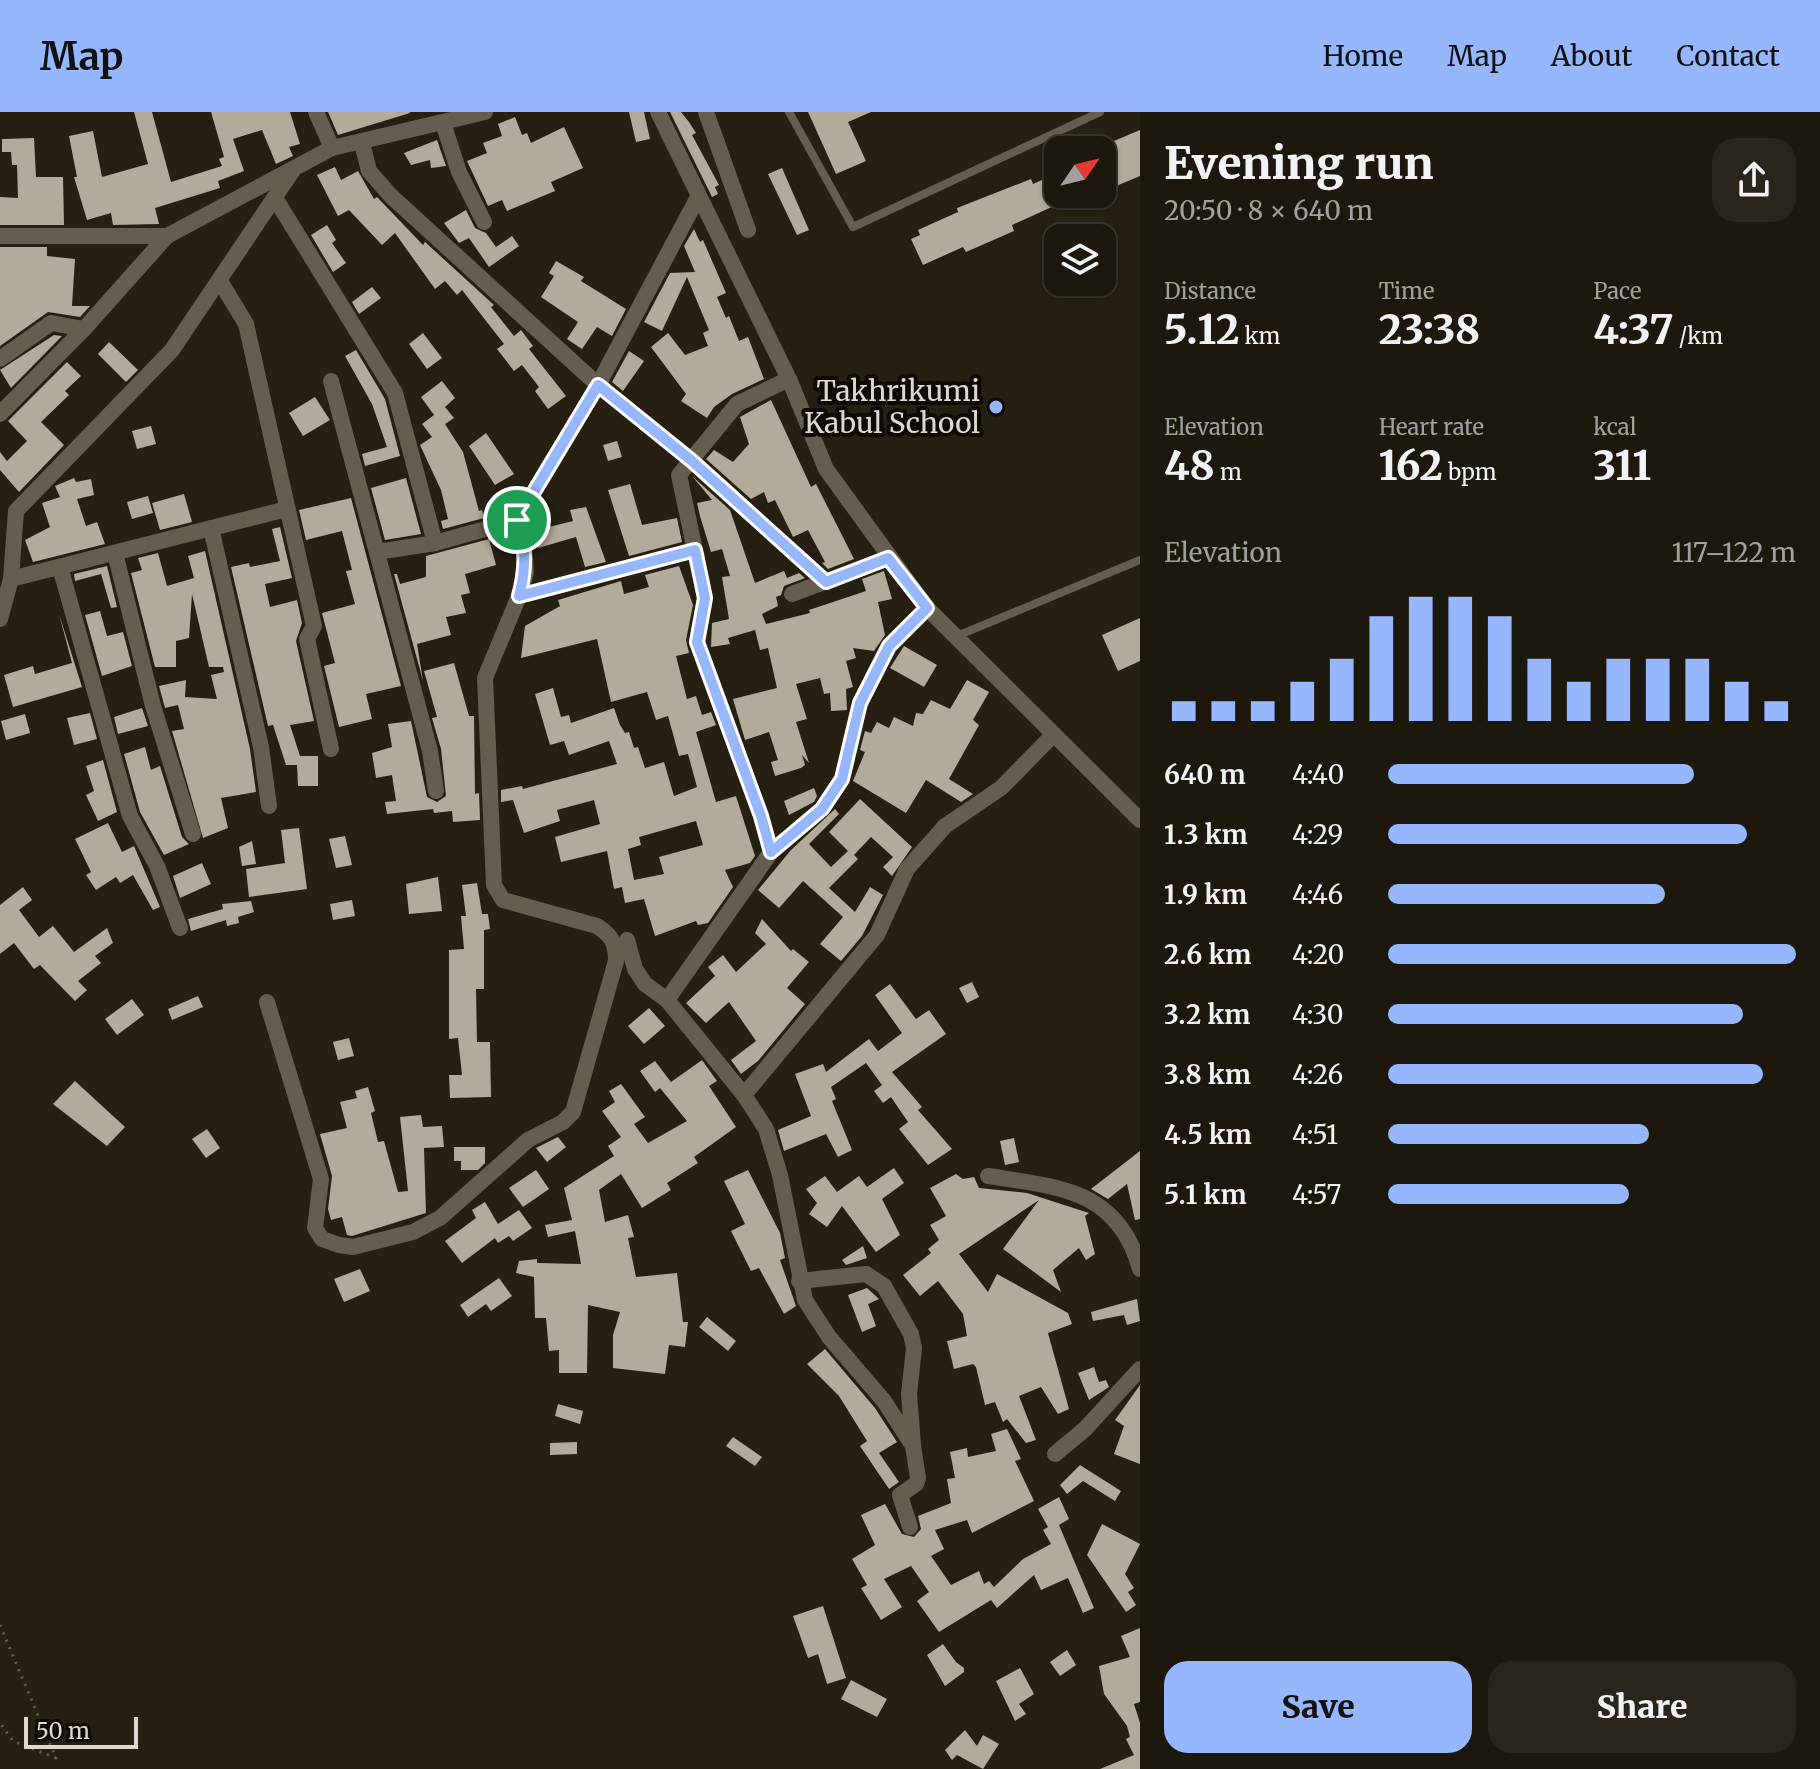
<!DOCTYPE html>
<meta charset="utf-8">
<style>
body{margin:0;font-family:Merriweather,serif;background:#29251c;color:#f1f3f6;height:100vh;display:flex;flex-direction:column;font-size:30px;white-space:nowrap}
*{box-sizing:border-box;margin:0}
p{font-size:26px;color:#a0a09e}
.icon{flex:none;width:44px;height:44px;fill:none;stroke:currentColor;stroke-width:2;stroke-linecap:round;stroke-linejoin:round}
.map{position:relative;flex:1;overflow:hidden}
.drawer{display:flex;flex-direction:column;background:#1c180e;width:680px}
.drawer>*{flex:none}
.needle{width:52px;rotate:55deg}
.fabs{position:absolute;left:1044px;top:24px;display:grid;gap:16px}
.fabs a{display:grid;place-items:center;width:72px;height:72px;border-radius:16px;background:#1c180e;box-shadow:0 2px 6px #0004,0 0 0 2px #3a372e;font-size:40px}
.scale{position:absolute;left:24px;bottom:20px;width:114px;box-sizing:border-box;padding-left:8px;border:4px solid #ddd9d0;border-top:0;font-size:22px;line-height:28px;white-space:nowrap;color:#ddd9d0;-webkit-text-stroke:6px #0d0a06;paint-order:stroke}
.pin{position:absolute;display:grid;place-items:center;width:68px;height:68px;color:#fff;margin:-34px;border:4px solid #fff;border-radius:50%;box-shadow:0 2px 8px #0007}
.round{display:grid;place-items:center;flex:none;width:84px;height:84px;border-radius:24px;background:#29251c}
.summary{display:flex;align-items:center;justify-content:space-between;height:136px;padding:0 24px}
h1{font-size:44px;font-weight:800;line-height:60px}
.figures{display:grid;grid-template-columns:repeat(3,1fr);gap:12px;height:136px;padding:8px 24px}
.figures div{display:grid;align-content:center}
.figures b{font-size:40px;font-weight:800}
.figures small{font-size:22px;font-weight:400}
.figures p{font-size:22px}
.chart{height:224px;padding:16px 24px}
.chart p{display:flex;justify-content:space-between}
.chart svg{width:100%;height:144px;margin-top:8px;stroke:#96b6fd;stroke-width:6}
.action{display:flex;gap:16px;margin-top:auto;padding:16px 24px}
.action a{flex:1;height:92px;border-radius:24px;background:#96b6fd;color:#111;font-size:32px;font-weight:800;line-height:92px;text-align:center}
.action a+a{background:#29251c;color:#f1f3f6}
ul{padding:0 24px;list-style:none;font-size:26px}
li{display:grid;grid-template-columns:128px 96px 1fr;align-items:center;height:60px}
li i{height:20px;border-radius:10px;background:#96b6fd}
header{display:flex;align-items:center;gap:48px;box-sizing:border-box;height:112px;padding:0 40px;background:#96b6fd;color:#111}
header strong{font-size:38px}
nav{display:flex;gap:44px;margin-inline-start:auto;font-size:28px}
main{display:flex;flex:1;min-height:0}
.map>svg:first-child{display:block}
.building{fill:#b2aa9a;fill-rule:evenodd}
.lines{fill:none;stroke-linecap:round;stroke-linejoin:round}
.path{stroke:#635e52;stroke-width:3;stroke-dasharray:2 6;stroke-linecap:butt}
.lane{stroke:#655e4f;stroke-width:8}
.street{stroke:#655e4f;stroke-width:16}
.route-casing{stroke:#fff;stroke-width:16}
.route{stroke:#96b6fd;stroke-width:10}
.poi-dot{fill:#96b6fd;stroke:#0d0a06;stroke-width:3}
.labels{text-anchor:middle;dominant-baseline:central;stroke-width:8;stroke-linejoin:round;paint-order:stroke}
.poi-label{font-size:28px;fill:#ddd9d0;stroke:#0d0a06;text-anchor:end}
</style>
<header>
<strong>Map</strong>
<nav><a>Home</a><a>Map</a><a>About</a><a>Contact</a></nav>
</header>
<main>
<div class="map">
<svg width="1140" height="1657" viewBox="0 0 1140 1657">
<rect width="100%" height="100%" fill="#262013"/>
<!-- building -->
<g class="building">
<path d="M134,0H152L171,70L222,54L219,47L224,45L211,0H290L300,32L289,35L293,44L276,52L262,18L233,27L244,59L218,69L220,76L155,96L159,112L113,113L111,101L87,108L74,65H77L69,24L93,19L102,65L148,52Z"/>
<path d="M328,0H410V1L338,23Z"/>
<path d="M629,0H644L650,27L636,30Z"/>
<path d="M670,0H681L689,10L696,21L692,23L719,73L715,75L718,82L712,85Z"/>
<path d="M808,0H871L848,10L866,49L836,62Z"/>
<path d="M515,5L522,23L527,21L531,31L564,15L583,56L551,70L555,79L507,99L502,88L488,94L467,49L487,41L483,31L502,24L498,12Z"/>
<path d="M1140,18V64L1102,80V34Z"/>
<path d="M34,26L36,65H63L64,113H0V85L18,86L17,53H12L11,40H2V27Z"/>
<path d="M437,28L446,54L431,56L430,48L411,53L404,41Z"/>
<path d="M335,55L341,68L358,59L374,87L377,85L423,133L425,130L494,193L491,195L514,224L521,218L533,234L529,237L566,284L548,297L535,279L539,275L522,253L514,259L497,237L504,232L462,178L457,183L445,169L435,177L395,121L382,133L349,98L338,104L317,63Z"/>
<path d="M782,56L809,118L797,123L768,62Z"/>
<path d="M1031,67L1033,72L1042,68L1054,94L1012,113L1014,119L966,140L963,135L923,153L911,127L920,123L918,118L958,100L957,96Z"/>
<path d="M466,98L475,116L486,121L496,135L512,124L519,134L489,155L469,126L459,131L444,111Z"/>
<path d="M327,113L336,128L332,131L346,151L333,160L311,123Z"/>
<path d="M694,117L700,130L703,128L726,181L717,185L726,206L729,204L739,229L748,225L764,267L732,282L714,295L707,306L681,289L686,282L651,235L668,221L685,243L708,234L703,221L709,218L687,165L662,219L644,210L670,161L695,160L684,134Z"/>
<path d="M0,135H47V144L75,147L72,194H90L80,205L48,200L0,234Z"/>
<path d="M556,149L584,165L581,169L626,197L612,224L597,215L582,237L567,227L578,210L541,185L554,164L549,161Z"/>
<path d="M372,175L381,186L359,202L352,190Z"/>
<path d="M423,221L442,246L427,257L409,232Z"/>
<path d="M54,223L62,224L11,276L0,258Z"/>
<path d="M109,230L138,258L126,270L98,242Z"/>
<path d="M356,238L385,287L400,344L365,354L362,342L387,335L372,292L345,244Z"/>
<path d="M629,239L644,249L623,279L612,270Z"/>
<path d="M67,250L81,264L65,279L69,283L41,310L64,333L19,380L0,358V340L7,349L27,329L8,309Z"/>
<path d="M442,269L455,286L445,295L454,306L445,312L463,340L479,399L482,398L484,406L443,417L441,409L448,407L441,378L420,333L432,325L422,312L434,303L421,285Z"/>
<path d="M315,285L330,308L303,324L289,301Z"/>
<path d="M771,288L811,375L816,372L854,447L828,457L822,451L825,450L808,418L793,425L775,388L768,391L764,380L751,387L706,347L714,338L733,350L749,332L740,305Z"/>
<path d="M151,314L156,332L137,337L132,319Z"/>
<path d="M486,321L514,362L495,373L469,334Z"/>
<path d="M617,329L622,345L608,349L603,333Z"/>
<path d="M692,364L730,398L755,471L784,459L787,466L799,461L805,466L784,474L781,483L776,485L778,494L762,502L766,512L810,501L809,498L866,479L862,467L884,459L892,487L878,490L885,523L874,539L853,536L856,546L846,549L853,575L846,577L847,598L831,599L830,581L824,582L820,566L796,572L807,607L796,610L809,651L802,643L805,653L801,656L775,664L771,650L778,648L769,620L745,628L733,587L777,576L768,536L760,538L755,518L728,526L730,532L711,535L712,511L729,507L722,465L730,464L722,437L711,440L700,404L697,391L712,388Z"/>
<path d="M74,366L76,370L91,367L94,383L77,387L86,414L97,410L105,432L33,450L25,428L50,415L42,391L60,385L55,374Z"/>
<path d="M406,366L421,422L385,428L371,376Z"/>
<path d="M630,372L642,413L677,406L682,430L629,444L608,378Z"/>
<path d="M184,382L192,410L160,418L152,391Z"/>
<path d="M148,384L153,401L132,407L127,390Z"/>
<path d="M351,386L401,574L366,582L372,607L339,615L324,554L335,551L322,501L355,492L346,459L352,458L342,419L306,428L299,398Z"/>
<path d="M586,395L606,450L585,455L576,425L538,436L533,419L573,409L570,398Z"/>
<path d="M280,415L292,466L265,472L270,495L297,488L302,511L296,529L314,609L290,613L300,644H318V674H298L297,653H286L273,613L268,614L231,455L249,451L250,455L280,449L272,417Z"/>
<path d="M489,427L496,453L465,462L470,481L461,483L466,501L446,505L451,523L417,532L423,569L394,462H397L400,472L426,465V444Z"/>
<path d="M205,439L250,637L256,680L221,686L228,716L203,726L172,619L184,617L178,593L165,596L159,574L186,568L185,585L217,587L211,563L224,560L223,555H209L192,482L189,526L176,529V555H155L131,461L142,458L138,446L158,441L167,474L194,466L188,444Z"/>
<path d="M107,454L117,495L111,496L101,462L75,469L74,462Z"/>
<path d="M679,454L693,493L686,528L689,541L676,544L687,587L696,584L702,603L711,600L716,613L696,620L716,690L736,684L755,744L750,751L725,758L733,775L708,811L698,813L696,809L655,824L644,787L625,791L622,775L614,777L607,739L561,750L555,725L600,712L594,688L557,698L560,709L524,721L513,688L501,690V678L522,674L523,677L617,652L609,629L569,643L564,629L550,633L535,582L553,576L561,605L569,603L571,611L614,596L620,613L625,621L629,620L634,636L638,635L645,656L664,650L674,684L697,675L688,642L679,644L668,604L656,608L647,580L611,590L597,527L521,546L525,514L560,494L558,488L621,469L624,482L649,475L645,463ZM696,709L703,733L659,745L664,762L634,768L628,737L641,733L639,725Z"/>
<path d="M100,499L107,524L123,520L132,554L102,564L85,503Z"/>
<path d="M59,502L82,575L13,595L4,563L33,554L35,562L72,551Z"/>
<path d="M1140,506V549L1118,559L1102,523Z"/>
<path d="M904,534L937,553L924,575L890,556Z"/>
<path d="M454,551L469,604H474L475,682L479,681L480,708L453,710L452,699L434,701L433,697L387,702L385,690L396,689L392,663L376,666L372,641L392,635L388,612L411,609L427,685L437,690L446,684L441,637L432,606L437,605L424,559Z"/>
<path d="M967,568L989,580L973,608L979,613L949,667L973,682L961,690L926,668L906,701L853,669L865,640L860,638L865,619L871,621L877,610L889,616L894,605L913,614L916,601L923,602L931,588L950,597Z"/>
<path d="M142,596L148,614L118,622L114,605Z"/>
<path d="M90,601L97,627L74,633L67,606Z"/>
<path d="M25,602L30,621L6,628L1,609Z"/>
<path d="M145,635L151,658L160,654L182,725L189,732L164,743L140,700L124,642Z"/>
<path d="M103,648L117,700L98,709L86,683L94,679L86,654Z"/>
<path d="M814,676L817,684L814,690L789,703L784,689Z"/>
<path d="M860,687L912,735L892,764L883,755L893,745L871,725L854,743L858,747L829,776L855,800L870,775L883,783L862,824L841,849L820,832L843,805L803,769L779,796L758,778L791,738L835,697L839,702L809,732L831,755L848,739L829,720Z"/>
<path d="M108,711L122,740L134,734L160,795L153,798L133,763L120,771L116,765L96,778L86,763L91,760L75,727Z"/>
<path d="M299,716L307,777L249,785L246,757L285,751L281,718Z"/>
<path d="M345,724L352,753L336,756L329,727Z"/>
<path d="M252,729L256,752L242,754L239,735Z"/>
<path d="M202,751L211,772L180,786L173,764Z"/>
<path d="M438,765L442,799L409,802L406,772Z"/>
<path d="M477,771L482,802H488L490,817L484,818V877H476L477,930H490L491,985L450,986L449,963H462L458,926L449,927V838L464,837L461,804H466L462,773Z"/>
<path d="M23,775L32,788L19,798L39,825L53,814L74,840L107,816L113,831L95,844L101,851L78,869L87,878L75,889L40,853L34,857L14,831L0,842V793Z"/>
<path d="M352,788L355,804L333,808L330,792Z"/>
<path d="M251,789L254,800L238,805L239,811L227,814L226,808L191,819L188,807L223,797L222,792Z"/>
<path d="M762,807L791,839L793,837L809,850L787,876L805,892L758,949L741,962L731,948L756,929L729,890L706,911L686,891L715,864L708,855L723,843L736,860L766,832L755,821Z"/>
<path d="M972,870L979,885L967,891L959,876Z"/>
<path d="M890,872L916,907L929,898L946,922L892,960L922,995L918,998L952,1037L928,1053L899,1017L908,1010L891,985L883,991L874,979L882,973L866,951L831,975L836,987L832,989L852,1038L838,1045L826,1022L784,1039L778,1018L811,1004L795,962L823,952L826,960L869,927L878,939L902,921L875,883Z"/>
<path d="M198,884L203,895L172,908L168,897Z"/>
<path d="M132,887L144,903L117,923L105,907Z"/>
<path d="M649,896L665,914L644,932L628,914Z"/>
<path d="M349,926L354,944L338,948L333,930Z"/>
<path d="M702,948L717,969L709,974L736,1015L694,1045L698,1051L667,1071L671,1078L642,1096L621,1062L599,1078L605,1110L628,1103L634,1125L628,1126L636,1165L677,1161L683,1210H688L685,1235L669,1233L665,1262L613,1256V1223L620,1200L588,1193L587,1261H559V1238L549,1239L546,1206H535L534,1165L516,1161L519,1149L537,1147V1151L581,1152L575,1119L548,1125L545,1113L572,1108L564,1076L614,1044L608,1034L621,1025L602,999L615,990L609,979L621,972L645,1005L634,1012L648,1031L687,1009L660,976L655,980L640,959L655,949L671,970Z"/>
<path d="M75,969L125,1015L107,1034L53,992Z"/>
<path d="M368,975L375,999L371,1001L378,1030L384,1029L398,1080L408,1079L400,1005L421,1003L423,1015L442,1014L444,1035L424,1036L426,1101L352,1124L347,1123L342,1105L331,1108L328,1097L332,1064L320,1022L347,1016L340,990L357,986L355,979Z"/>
<path d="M207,1017L220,1036L206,1046L192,1027Z"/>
<path d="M558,1025L566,1035L547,1050L536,1036Z"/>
<path d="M1014,1026L1019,1050L1005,1053L1000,1029Z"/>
<path d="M454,1035H485V1051L478,1058H461V1049H454Z"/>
<path d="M1140,1039V1107L1135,1108L1127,1072L1108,1087L1091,1077Z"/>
<path d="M894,1056L904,1071L882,1087L900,1123L876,1140L842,1094L827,1115L809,1102L817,1091L806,1077L825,1064L837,1080L859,1064L867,1075Z"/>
<path d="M536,1058L549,1077L523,1095L509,1076Z"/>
<path d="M748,1058L780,1121L785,1146L780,1148L796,1194L784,1202L759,1156L751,1159L731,1119L745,1112L724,1069Z"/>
<path d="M956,1062L963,1067L974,1065L979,1076L1027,1081L1089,1101L1085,1104L1095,1142L1086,1148L1079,1136L1053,1158L1061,1180L1003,1137L1039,1088L959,1142L988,1180L997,1162L1068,1201L1072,1212L1048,1221L1069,1297L1058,1302L1041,1275L1019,1284L1036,1328L1026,1331L1007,1307L1003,1310L995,1290L985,1293L976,1255L973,1252L954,1257L947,1229L967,1224L963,1202L938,1169L920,1184L903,1163L931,1141L928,1137L939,1128L930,1113L946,1104L930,1076Z"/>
<path d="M485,1090L498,1112L519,1098L532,1116L513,1129L509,1124L498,1131L495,1126L462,1151L445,1129L476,1106L472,1098Z"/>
<path d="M863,1134L867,1146L846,1153L842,1148Z"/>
<path d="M360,1157L370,1179L344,1190L334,1167Z"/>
<path d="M499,1166L512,1184L491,1199L486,1192L468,1205L460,1193Z"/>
<path d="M867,1176L879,1187L868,1192L876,1214L862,1220L848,1183Z"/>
<path d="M1137,1187L1140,1209L1127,1213L1124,1203L1093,1209L1091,1200Z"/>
<path d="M707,1205L736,1229L728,1239L699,1215Z"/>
<path d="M825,1237L875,1296L897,1330L879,1341L899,1370L889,1377L860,1334L867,1329L839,1284L807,1252Z"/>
<path d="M1094,1255L1099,1270L1106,1268L1109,1275L1089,1288L1078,1261Z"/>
<path d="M1140,1273V1352L1114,1342L1124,1314L1115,1308Z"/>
<path d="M558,1292L583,1299L580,1312L555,1304Z"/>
<path d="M1007,1317L1021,1347L1015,1349L1034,1389L972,1421L967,1408L935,1418L944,1437L931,1444L951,1473L979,1459L984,1472L989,1469L994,1475L1023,1447L1051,1432L1043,1418L1048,1415L1038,1397L1059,1385L1069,1407L1059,1413L1094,1496L1083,1501L1068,1466L1041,1478L1034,1463L997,1496L991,1488L939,1520L917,1489L929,1480L911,1454L884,1467L902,1495L881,1508L861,1476L867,1473L852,1447L875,1433L861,1403L885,1392L902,1422L914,1425L921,1417L918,1404L951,1391L947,1367L955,1366L950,1340L967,1336L968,1345L996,1339L991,1322Z"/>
<path d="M733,1325L762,1345L755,1354L726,1334Z"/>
<path d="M577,1330V1342L550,1343V1331Z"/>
<path d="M1080,1353L1121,1379L1115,1389L1083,1369L1067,1382L1060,1373Z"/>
<path d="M1102,1412L1140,1432L1125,1462L1134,1476L1128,1480L1136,1493L1126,1500L1087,1443Z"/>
<path d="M823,1494L846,1566L827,1572L818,1542L808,1546L793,1504Z"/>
<path d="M1140,1516V1590L1134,1592L1140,1611V1657H1100L1134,1643L1126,1627L1130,1625L1127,1614L1104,1582L1099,1554L1130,1545L1121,1524Z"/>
<path d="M943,1532L956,1550L964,1556V1560L945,1574L927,1543Z"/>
<path d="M1067,1538L1076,1553L1060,1564L1050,1550Z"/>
<path d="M1020,1556L1034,1582L1019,1592L1026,1602L1015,1609L996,1569Z"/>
<path d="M851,1568L887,1587L877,1605L841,1587Z"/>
<path d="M965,1618L977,1634L983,1623L999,1632L983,1657L957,1643L952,1648L945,1638Z"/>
</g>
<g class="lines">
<!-- path -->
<path class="path" d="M0,1513L56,1646L13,1629L0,1611"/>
<!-- lane -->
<g class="lane">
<path d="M789,0L853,115L1100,0"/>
<path d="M957,524L1140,448"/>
</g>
<!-- street -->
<g class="street">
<path d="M316,0L332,36"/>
<path d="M658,0L789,267L826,357L927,496L1140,708"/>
<path d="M706,0L748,118"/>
<path d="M443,11L459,60L484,110"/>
<path d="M362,31L369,59L391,84L598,273L692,349L826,470"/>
<path d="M275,86L395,281L435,431L517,408"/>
<path d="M0,124H167"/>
<path d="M220,169L246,212L314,514L307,527L331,637"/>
<path d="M0,247L51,211L84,217"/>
<path d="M331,269L430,639L436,679"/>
<path d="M0,302L84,217L167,124L332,36L485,0"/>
<path d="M211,416L261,635L269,694"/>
<path d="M377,440L435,431"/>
<path d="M115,441L153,594L193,722"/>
<path d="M60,455L130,704L157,754L180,816"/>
<path d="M11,467L287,397"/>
<path d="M792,482L888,446"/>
<path d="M519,484L695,438"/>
<path d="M0,507L11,467L16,399L172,238L293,58"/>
<path d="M771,740L761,704L697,530L705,486L679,363L737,292L789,267"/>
<path d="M627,828L635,857L645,872L667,888L744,983L766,1017L780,1063L805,1188L829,1225L884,1289L913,1334L918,1366L916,1372L900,1383L910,1415"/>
<path d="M667,888L771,740L822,697L842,667L860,591L889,534L927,496"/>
<path d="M267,890L321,1067L315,1116L322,1127L339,1133L353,1135L413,1120L440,1106L528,1028L563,1010L573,1000L616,849C616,831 612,824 597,814L503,788L494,773L485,566L519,484L526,460L523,423L517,408L598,273L698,85"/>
<path d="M744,983L877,823L907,757L945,714L1001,676L1053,623"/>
<path d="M988,1064C1058,1075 1118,1077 1140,1157"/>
<path d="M799,1169L866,1162L884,1174L911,1222L914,1236L909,1282L913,1333"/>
<path d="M1055,1342L1085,1317L1140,1257"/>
</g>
</g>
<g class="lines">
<!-- route casing -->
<g class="route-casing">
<path id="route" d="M598,273L692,349L826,470L888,446L927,496L889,534L860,591L842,667L822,697L771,740L761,704L697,530L705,486L695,438L519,484C526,458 527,434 517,408Z"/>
</g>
<!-- route -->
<use href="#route" class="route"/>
</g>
<!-- markers -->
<circle class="poi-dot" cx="996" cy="295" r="8"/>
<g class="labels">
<!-- poi labels -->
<g class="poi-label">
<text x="980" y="279">Takhrikumi<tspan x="980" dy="32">Kabul School</tspan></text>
</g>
</g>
</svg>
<div class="fabs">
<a><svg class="needle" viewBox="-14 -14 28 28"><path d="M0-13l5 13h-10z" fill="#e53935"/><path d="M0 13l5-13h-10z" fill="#a0a09e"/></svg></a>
<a><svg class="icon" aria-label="layers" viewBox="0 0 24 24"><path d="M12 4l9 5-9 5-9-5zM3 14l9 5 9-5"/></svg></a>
</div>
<div class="scale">50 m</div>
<div class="pin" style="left:517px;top:408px;background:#1e9e55"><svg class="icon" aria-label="arrive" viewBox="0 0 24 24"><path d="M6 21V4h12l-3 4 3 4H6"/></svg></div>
</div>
<section class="drawer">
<div class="summary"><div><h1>Evening run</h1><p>20:50 · 8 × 640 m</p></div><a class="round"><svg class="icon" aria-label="share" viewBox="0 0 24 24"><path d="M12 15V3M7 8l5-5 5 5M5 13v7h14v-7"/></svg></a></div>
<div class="figures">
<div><p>Distance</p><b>5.12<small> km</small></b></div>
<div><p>Time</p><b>23:38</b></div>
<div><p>Pace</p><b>4:37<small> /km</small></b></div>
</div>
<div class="figures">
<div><p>Elevation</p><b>48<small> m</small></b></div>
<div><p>Heart rate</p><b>162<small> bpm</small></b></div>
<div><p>kcal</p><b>311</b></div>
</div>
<div class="chart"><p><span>Elevation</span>117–122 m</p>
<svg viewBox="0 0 160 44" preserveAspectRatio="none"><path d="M5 44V38M15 44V38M25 44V38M35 44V32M45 44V25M55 44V12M65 44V6M75 44V6M85 44V12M95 44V25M105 44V32M115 44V25M125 44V25M135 44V25M145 44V32M155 44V38"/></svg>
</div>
<ul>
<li><b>640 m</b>4:40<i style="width:75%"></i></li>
<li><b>1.3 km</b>4:29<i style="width:88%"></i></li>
<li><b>1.9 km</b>4:46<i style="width:68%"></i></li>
<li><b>2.6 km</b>4:20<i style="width:100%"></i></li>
<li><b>3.2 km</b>4:30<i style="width:87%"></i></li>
<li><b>3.8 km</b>4:26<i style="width:92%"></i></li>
<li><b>4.5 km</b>4:51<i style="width:64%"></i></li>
<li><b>5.1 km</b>4:57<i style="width:59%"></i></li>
</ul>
<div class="action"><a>Save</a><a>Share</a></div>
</section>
</main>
